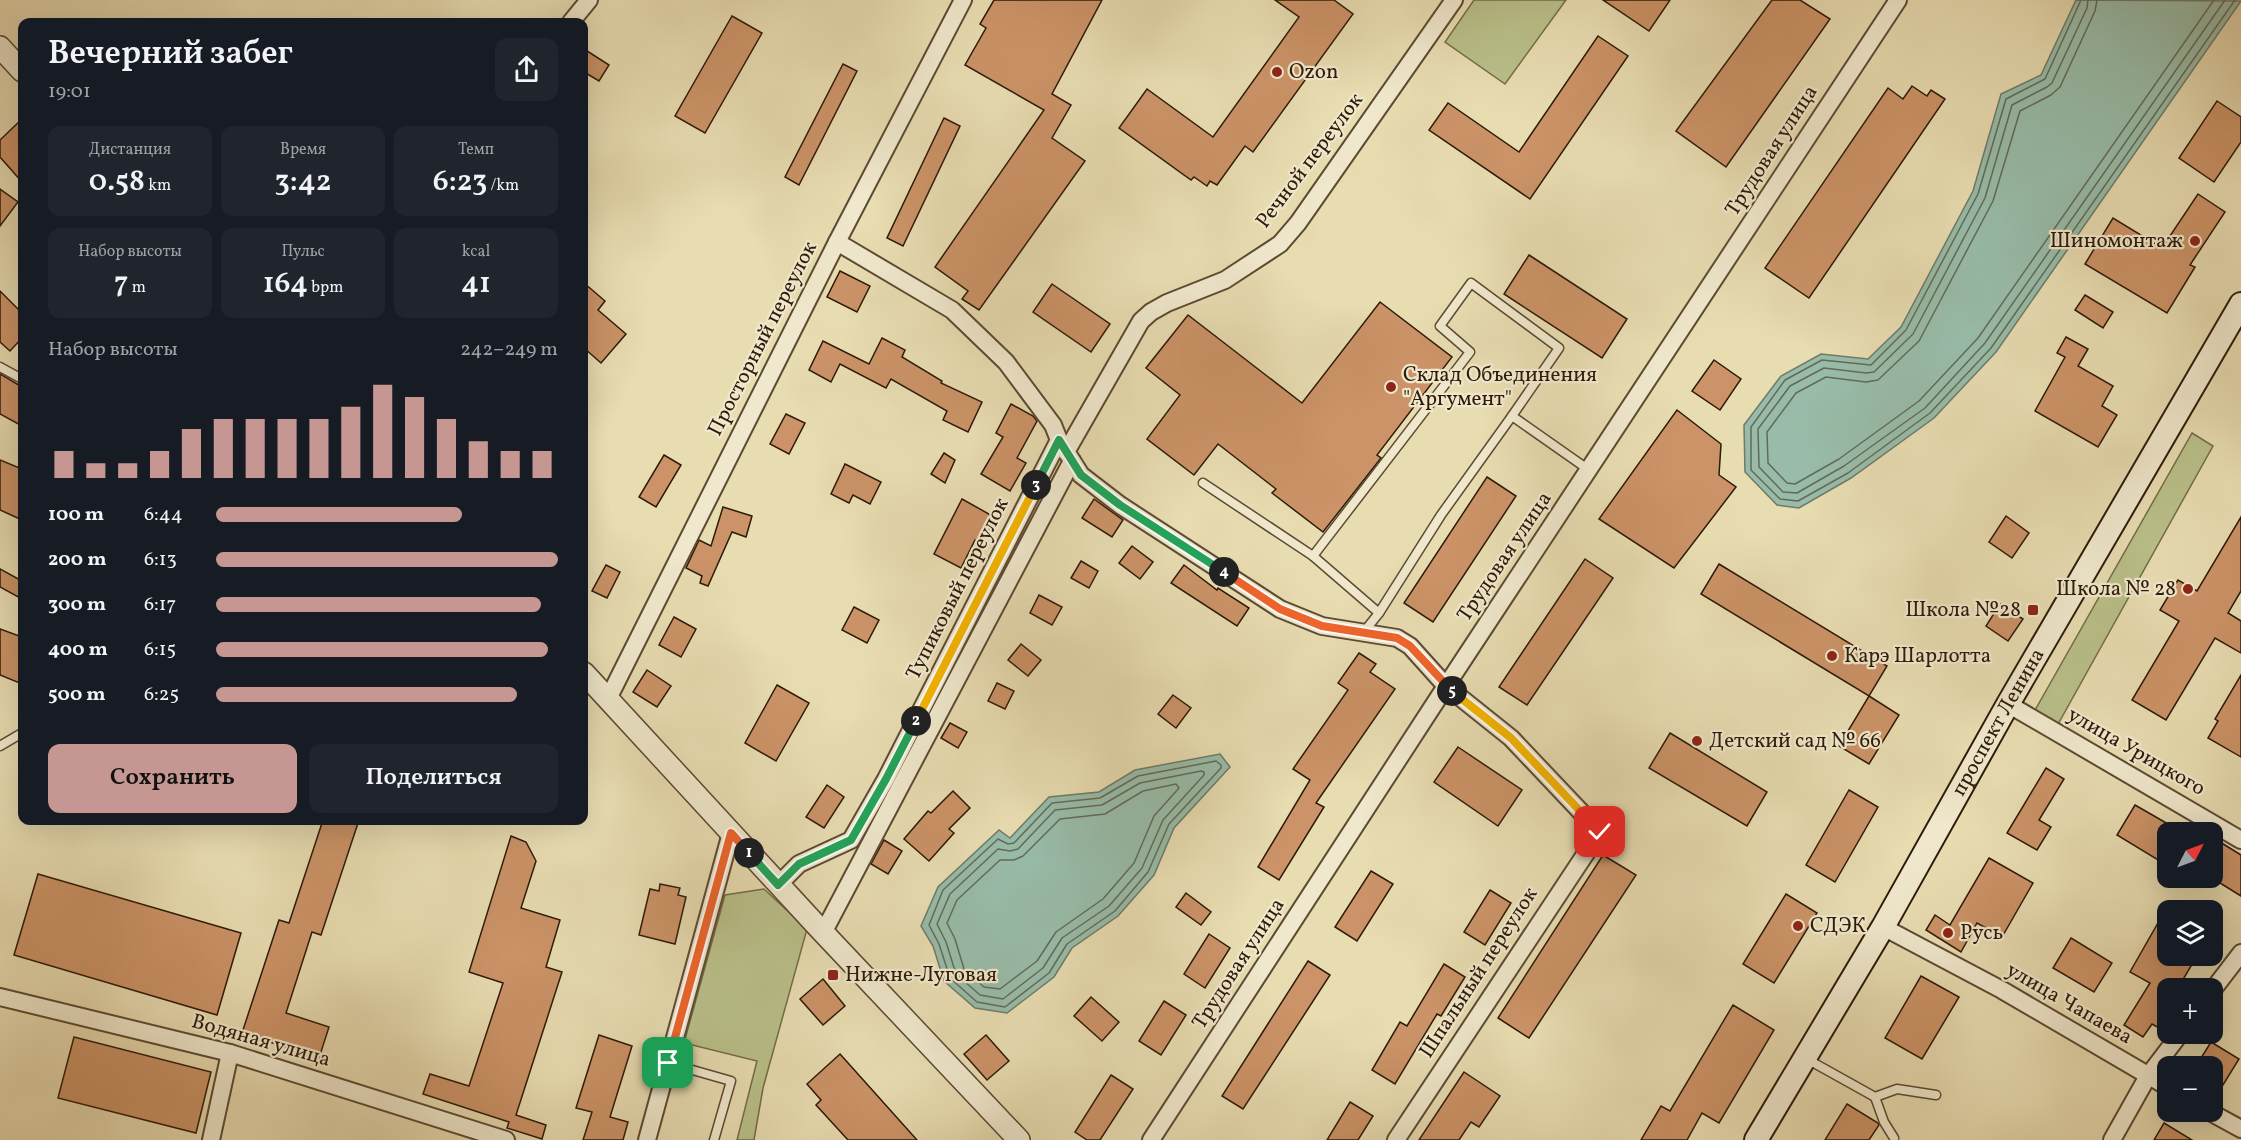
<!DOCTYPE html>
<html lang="ru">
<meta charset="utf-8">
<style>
body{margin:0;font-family:Vollkorn,serif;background:#20242c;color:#f1f3f6;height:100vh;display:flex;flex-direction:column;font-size:22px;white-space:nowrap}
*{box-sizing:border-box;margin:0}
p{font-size:20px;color:#9ea1a6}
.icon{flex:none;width:33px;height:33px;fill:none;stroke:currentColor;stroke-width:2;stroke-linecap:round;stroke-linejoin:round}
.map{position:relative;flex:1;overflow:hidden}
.side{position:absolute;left:18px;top:18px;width:570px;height:807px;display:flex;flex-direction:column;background:#171b24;border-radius:12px;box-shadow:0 6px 24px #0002}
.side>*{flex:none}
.needle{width:39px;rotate:48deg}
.fabs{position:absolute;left:2157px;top:822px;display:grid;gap:12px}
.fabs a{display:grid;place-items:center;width:66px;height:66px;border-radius:12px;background:#171b24;box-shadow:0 6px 24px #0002;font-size:30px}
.pin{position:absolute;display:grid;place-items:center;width:51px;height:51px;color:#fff;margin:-26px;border-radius:12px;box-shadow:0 3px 9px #0006}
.km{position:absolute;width:30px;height:30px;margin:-15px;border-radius:50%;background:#222;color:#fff;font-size:16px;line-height:30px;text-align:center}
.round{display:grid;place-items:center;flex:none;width:63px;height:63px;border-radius:12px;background:#20242c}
.overview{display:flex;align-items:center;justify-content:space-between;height:102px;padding:0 30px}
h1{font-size:33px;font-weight:600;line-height:45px}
.metrics{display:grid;grid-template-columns:repeat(3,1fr);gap:9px;height:102px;padding:6px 30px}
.metrics div{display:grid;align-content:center;border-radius:12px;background:#20242c;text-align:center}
.metrics b{font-size:30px;font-weight:600}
.metrics small{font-size:16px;font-weight:400}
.metrics p{font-size:16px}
.chart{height:168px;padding:12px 30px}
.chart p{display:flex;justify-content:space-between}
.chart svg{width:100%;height:108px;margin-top:6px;stroke:#c59692;stroke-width:6}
.button{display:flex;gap:12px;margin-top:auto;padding:12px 30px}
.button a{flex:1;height:69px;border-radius:12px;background:#c59692;color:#111;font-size:24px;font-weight:600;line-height:69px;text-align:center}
.button a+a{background:#20242c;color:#f1f3f6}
ul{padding:0 30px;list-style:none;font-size:20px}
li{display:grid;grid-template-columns:96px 72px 1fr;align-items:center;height:45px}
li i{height:15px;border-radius:8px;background:#c59692}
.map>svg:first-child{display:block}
.green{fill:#b9bf89;stroke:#736c48;stroke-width:1.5}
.water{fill:#98bca9;stroke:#6d7b69;stroke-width:1.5}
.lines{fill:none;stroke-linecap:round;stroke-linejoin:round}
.shore{stroke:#626b58;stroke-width:1.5}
.building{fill:#cb9367;stroke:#2d1a08;stroke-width:1.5}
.service-casing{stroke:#5c4a32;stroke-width:11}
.minor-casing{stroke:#5c4a32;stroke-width:20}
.tertiary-casing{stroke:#5c4a32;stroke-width:24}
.secondary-casing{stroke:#2d1a08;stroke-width:26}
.service{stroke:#f0e8cc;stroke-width:8}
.minor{stroke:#f0e8cc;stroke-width:16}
.tertiary{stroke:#f0e8cc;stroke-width:21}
.secondary{stroke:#f0e8cc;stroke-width:22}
.split-1-casing{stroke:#fff;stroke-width:12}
.split-2-casing{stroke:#fff;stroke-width:12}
.split-3-casing{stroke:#fff;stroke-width:12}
.split-4-casing{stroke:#fff;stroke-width:12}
.split-5-casing{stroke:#fff;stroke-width:12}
.split-6-casing{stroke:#fff;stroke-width:12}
.split-1{stroke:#f0652b;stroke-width:8}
.split-2{stroke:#22a559;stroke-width:8}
.split-3{stroke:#f5b400;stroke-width:8}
.split-4{stroke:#22a559;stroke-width:8}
.split-5{stroke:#f0652b;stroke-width:8}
.split-6{stroke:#f5b400;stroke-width:8}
.poi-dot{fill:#8f2418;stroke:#f0e8cc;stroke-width:2}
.labels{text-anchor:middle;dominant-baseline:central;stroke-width:4.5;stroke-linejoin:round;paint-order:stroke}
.poi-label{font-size:21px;fill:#2d1a08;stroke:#f0e8cc;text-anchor:start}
.street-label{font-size:21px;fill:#2d1a08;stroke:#f0e8cc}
</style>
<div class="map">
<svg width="2241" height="1140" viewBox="0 0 2241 1140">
<rect width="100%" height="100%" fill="#e8dcb1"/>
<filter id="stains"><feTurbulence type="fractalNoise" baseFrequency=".00333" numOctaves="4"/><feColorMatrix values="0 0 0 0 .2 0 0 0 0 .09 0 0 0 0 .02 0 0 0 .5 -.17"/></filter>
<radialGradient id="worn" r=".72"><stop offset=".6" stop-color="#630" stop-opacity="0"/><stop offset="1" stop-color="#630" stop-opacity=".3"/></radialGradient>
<!-- green -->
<g class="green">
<path d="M1474,0H1566L1505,84L1445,42Z"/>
<path d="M2192,433L2213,446L2057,726L2034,712Z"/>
<path d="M764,889L807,929L763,1088L754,1140H737L757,1061L684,1043L725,895Z"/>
</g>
<!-- water -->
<g class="water">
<path d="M2076,0L2241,1L1996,352L1934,418L1851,478L1799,508L1777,505L1745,472L1744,425L1781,376L1821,354L1868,359L1901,327L1973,191L2001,94L2041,75Z"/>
<path d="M1220,754L1230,767L1174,828L1154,875L1118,916L1072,948L1054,977L1007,1013L975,1008L944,981L933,946L921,926L938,887L999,830L1010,838L1049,797L1099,792L1135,770Z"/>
</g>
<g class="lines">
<!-- shore -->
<g class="shore">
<path d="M2081,0L2045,79L2006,99L1978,194L1906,330L1871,365L1822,360L1785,380L1751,427V470L1780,499L1798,501L1848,473L1930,413L1991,348L2235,0"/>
<path d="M2088,0L2087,8L2052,83L2047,87L2012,105L1985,198L1913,334L1874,372L1866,373L1824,368L1790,386L1758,429L1759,467L1783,492L1797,493L1844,466L1925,408L1985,343L2225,0"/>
<path d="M2097,0L2095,11L2060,87L2051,95L2020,111L1993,201L1919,341L1878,380L1866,382L1826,377L1796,393L1767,432L1768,463L1787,483L1795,484L1839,459L1919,401L1978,338L2214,0"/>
<path d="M1216,761L1221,765V768L1169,824L1148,872L1115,911L1067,944L1049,973L1005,1007L977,1002L950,978L939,944L929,925L943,890L998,839L1008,844L1014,843L1052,803L1100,798L1138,776Z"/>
<path d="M1201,771L1204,772V775L1163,820L1142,868L1109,906L1062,938L1043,968L1003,999L980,995L956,974L946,942L937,924L950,894L998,849L1010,851L1018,849L1055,810L1102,805L1140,783Z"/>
<path d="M1176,784L1179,788L1154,816L1134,863L1103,899L1056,932L1037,961L1000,989L984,987L964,969L955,939L947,923L957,900L1000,860H1014L1023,856L1060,819L1105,814L1143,791Z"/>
</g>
</g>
<!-- building -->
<g class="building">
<path d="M994,0H1102L1052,94L1071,105L1052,138L1085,161L979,310L962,299L968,291L935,267L1044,110L965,65L986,28L980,24Z"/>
<path d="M1275,0H1334L1353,14L1253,152L1245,146L1217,185L1210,181L1207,186L1194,177L1191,180L1119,128L1147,89L1213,137L1299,17Z"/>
<path d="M1603,0H1670L1649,31Z"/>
<path d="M1772,0H1800L1830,19L1726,167L1676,131Z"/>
<path d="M732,16L762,33L705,133L675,116Z"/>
<path d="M1598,36L1628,56L1530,199L1429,130L1448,103L1519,152Z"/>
<path d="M584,49L609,65L599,81L584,72Z"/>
<path d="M843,64L857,71L799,185L785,177Z"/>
<path d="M1912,86L1927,96L1931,90L1945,99L1809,298L1765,268L1888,88L1903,99Z"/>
<path d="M2217,101L2241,117V142L2214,182L2179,158Z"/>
<path d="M944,118L960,126L903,246L887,238Z"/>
<path d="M22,119V182L0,157V140Z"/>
<path d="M0,189L18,202L0,226Z"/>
<path d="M2198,194L2225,212L2190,265L2195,267L2167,313L2085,264L2113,218L2162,248Z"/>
<path d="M1529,255L1627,319L1602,358L1504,294Z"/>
<path d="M840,271L870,286L857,312L827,297Z"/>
<path d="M584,283L605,301L598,310L626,334L601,363L584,348Z"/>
<path d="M1052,284L1110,324L1091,352L1033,312Z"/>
<path d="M0,291L22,313V338L10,351L0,342Z"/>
<path d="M2085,295L2113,312L2103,328L2075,310Z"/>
<path d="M1380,302L1452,357L1377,455L1381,458L1323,532L1272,493L1276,489L1218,444L1194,475L1147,439L1180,395L1146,368L1188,315L1302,403Z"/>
<path d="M2066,337L2088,349L2078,366L2113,386L2102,406L2117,415L2098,447L2035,411L2065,357L2057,353Z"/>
<path d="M882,338L905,350L902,357L942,381L941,383L982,402L968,432L943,420L947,411L891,379L886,388L840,364L831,382L809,370L823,341L869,364Z"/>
<path d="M1714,360L1741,379L1720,410L1692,391Z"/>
<path d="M0,374L22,387V426L0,414Z"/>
<path d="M1011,404L1033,416L1037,421L1017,458L1026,463L1010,491L981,474L1003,437L996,433Z"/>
<path d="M1677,410L1721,444L1719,475L1736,487L1674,568L1599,519Z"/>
<path d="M786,414L805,423L789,454L770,444Z"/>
<path d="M944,453L955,460L945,483L931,474Z"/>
<path d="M664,455L681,465L656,507L639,497Z"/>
<path d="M0,460L22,469V520L0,510Z"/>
<path d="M845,464L881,482L870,504L853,495L849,503L831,494Z"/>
<path d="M1487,477L1516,496L1433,622L1404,603Z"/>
<path d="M962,499L996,518L982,544L975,540L961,568L934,554Z"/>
<path d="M1094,499L1123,520L1112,537L1082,518Z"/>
<path d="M723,507L752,516L746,537L732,532L708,586L700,583L702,576L686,568L699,540L711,546Z"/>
<path d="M2006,516L2029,533L2012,558L1989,542Z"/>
<path d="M2241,517V591L2228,613L2241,621V653L2215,638L2166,720L2132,700L2179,621L2160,610L2178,580L2197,591Z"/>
<path d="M1132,546L1153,562L1140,579L1119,563Z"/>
<path d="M1585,559L1613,578L1527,705L1499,687Z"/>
<path d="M1081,561L1098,571L1089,588L1071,578Z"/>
<path d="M1719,564L1887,666L1869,696L1701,594Z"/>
<path d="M606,565L620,572L607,598L592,591Z"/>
<path d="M1184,565L1217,590L1218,588L1249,608L1237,626L1171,583Z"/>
<path d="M0,569L22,581V599L0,587Z"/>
<path d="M1039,595L1062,607L1052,625L1030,613Z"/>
<path d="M2000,604L2023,619L2008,641L1986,626Z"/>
<path d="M854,607L879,620L867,643L842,630Z"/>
<path d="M674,617L696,629L681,657L659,645Z"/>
<path d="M0,629L22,637V684L0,675Z"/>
<path d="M1021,644L1041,660L1028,676L1008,660Z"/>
<path d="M1359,653L1376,664L1370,672L1395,689L1316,803L1324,807L1279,880L1258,867L1310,780L1293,769L1348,690L1338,683Z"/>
<path d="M647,670L671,686L657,707L633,692Z"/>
<path d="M2241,675V757L2208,738L2218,721L2215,719Z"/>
<path d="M997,683L1014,691L1005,709L988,701Z"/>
<path d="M777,685L809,703L776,761L745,743Z"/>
<path d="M1173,695L1191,708L1176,728L1158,714Z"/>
<path d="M1869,696L1899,715L1869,764L1839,746Z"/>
<path d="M950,723L967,732L958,748L941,738Z"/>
<path d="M1670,733L1767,792L1747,826L1649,768Z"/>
<path d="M1458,747L1522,790L1498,826L1434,782Z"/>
<path d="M2046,768L2064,779L2039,820L2051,827L2037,850L2007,833Z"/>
<path d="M827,785L844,797L824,828L806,817Z"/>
<path d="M1849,790L1878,807L1835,882L1806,865Z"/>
<path d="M953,791L970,808L949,829L954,833L929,861L904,839L928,811L931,813Z"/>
<path d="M2135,805L2168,824V866L2117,835Z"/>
<path d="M323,820H359L321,935L312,932L286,1013L329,1027L319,1058L242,1033L279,920L289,923Z"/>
<path d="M511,836L526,842L536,861L521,908L560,920L546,967L562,972L516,1115L546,1125L542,1139L507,1128L509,1122L423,1094L430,1074L469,1086L503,983L469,972Z"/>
<path d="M2212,837L2241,855V896L2212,878Z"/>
<path d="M884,840L902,851L888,874L871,864Z"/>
<path d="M1603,855L1636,875L1529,1038L1498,1018Z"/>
<path d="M1989,858L2033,883L2002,937L1977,923L1961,952L1926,930L1935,915L1950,925Z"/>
<path d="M1371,871L1393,884L1357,941L1335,927Z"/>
<path d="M38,874L241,933L217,1015L14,955Z"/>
<path d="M660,884L680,888L678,895L686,897L675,944L639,935L650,889L659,891Z"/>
<path d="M1490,890L1511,903L1485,945L1464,932Z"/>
<path d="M1186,893L1211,912L1201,925L1176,907Z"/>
<path d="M1786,894L1817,913L1774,983L1743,964Z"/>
<path d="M2158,923L2168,928V956H2197L2178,988H2168V1033L2152,1024L2143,1037L2124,1025L2150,983L2130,972Z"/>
<path d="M1209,934L1230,948L1205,988L1184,974Z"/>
<path d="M2071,938L2112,963L2094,992L2053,968Z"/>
<path d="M1308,961L1330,975L1243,1109L1222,1096Z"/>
<path d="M1444,964L1465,977L1441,1016L1437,1014L1395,1084L1372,1070L1400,1022L1407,1026Z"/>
<path d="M1921,976L1959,997L1922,1059L1885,1038Z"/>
<path d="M823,979L845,1006L823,1025L800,999Z"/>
<path d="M1091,997L1119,1022L1102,1041L1074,1016Z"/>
<path d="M1164,1001L1186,1015L1161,1055L1139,1041Z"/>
<path d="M1733,1005L1774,1030L1719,1123L1702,1113L1687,1140H1641L1661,1106L1670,1111Z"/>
<path d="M599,1035L632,1046L610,1117L628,1122L623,1140H583L592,1112L576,1108Z"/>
<path d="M986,1035L1009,1061L987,1080L964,1054Z"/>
<path d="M74,1037L211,1072L196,1133L58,1098Z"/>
<path d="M2211,1042L2239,1059L2223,1085L2212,1078V1066H2196Z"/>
<path d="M840,1054L917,1140H848L816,1105L821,1100L807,1084Z"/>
<path d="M1464,1072L1500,1096L1479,1127L1471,1122L1459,1140H1419Z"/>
<path d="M1111,1075L1133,1089L1100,1140H1087L1075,1132Z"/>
<path d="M1350,1102L1373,1116L1358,1140H1327Z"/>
<path d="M1847,1104L1878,1123L1879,1125L1869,1140H1825Z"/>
<path d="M2164,1123L2192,1140H2154Z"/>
</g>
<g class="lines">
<!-- service casing -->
<g class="service-casing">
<g id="service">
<path d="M0,367L22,379"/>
<path d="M1203,483L1313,556L1379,613"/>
<path d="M1313,556L1470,352L1440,326L1471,283L1559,348L1512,416L1589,470"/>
<path d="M1363,633L1379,613L1441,515L1512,416"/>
<path d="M0,746L22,733"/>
<path d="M1805,1058L1875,1097L1897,1089L1936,1095"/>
<path d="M668,1063L731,1081L714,1140"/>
<path d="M1875,1097L1884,1122L1894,1138"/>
</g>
</g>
<!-- minor casing -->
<g class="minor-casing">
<g id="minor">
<path d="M571,22L589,0"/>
<path d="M837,242L952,310L1006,362L1053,425L1059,440L1081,475L1120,505L1280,609L1322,626L1397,638L1410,646L1446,686L1511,738L1600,832L1396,1140"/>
<path d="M1066,452L1141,321L1151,312L1167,303L1225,280L1280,244L1298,223L1454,0"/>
<path d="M608,699L837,242L963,0"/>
<path d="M2008,704L2241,840"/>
<path d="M778,885L799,864L851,840L886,779L1059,440"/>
<path d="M1883,927L2002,990L2168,1087"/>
<path d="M823,933L1072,461"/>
<path d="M2212,991L2241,953"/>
<path d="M0,997L230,1053L506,1140"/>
<path d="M2210,1112L2241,1129"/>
<path d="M211,1140L230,1053"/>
<path d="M647,1140L731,833"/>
<path d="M1151,1140L1446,686L1898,0"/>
<path d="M2112,1140L2148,1076L2180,1034"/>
</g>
</g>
<!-- tertiary casing -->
<g class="tertiary-casing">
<g id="tertiary">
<path d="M0,47L22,71"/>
<path d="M584,673L817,926L1019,1140"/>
</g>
</g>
<!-- secondary casing -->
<g class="secondary-casing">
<g id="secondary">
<path id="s1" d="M1756,1140L1883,927L2008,704L2241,304"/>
</g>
</g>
<!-- service -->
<use href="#service" class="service"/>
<!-- minor -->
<use href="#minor" class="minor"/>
<!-- tertiary -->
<use href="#tertiary" class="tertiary"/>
<!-- secondary -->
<use href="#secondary" class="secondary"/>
</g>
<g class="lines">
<!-- split-1 casing -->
<g class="split-1-casing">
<path id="split-1" d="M668,1063L731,833L749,853"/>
</g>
<!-- split-2 casing -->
<g class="split-2-casing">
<path id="split-2" d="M749,853L778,885L799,864L851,840L886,779L916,721"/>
</g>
<!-- split-3 casing -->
<g class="split-3-casing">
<path id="split-3" d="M916,721L1036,485"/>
</g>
<!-- split-4 casing -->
<g class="split-4-casing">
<path id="split-4" d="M1036,485L1059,440L1081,475L1120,505L1224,572"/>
</g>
<!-- split-5 casing -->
<g class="split-5-casing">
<path id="split-5" d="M1224,572L1280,609L1322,626L1397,638L1410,646L1452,691"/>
</g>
<!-- split-6 casing -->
<g class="split-6-casing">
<path id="split-6" d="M1452,691L1511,738L1600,832"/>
</g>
<!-- split-1 -->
<use href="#split-1" class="split-1"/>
<!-- split-2 -->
<use href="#split-2" class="split-2"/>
<!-- split-3 -->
<use href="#split-3" class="split-3"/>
<!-- split-4 -->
<use href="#split-4" class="split-4"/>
<!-- split-5 -->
<use href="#split-5" class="split-5"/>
<!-- split-6 -->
<use href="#split-6" class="split-6"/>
</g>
<!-- markers -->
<g class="poi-dot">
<circle cx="1277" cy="72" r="6"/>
<circle cx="2195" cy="241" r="6"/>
<circle cx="1391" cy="387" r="6"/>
<circle cx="2188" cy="589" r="6"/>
<rect x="2027" y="604" width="12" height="12" rx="3"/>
<circle cx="1832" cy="656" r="6"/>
<circle cx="1697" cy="741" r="6"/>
<circle cx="1798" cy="926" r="6"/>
<circle cx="1948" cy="933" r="6"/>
<rect x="827" y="969" width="12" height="12" rx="3"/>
</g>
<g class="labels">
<!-- poi labels -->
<g class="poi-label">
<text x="1289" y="72">Ozon</text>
<text x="2183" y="241" text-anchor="end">Шиномонтаж</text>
<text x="1403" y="375">Склад Объединения<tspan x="1403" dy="24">"Аргумент"</tspan></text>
<text x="2176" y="589" text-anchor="end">Школа № 28</text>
<text x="2021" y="610" text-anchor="end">Школа №28</text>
<text x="1844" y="656">Карэ Шарлотта</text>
<text x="1709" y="741">Детский сад № 66</text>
<text x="1810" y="926">СДЭК</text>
<text x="1960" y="933">Русь</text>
<text x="845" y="975">Нижне-Луговая</text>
</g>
<!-- street labels -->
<g class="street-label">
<text transform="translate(1772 151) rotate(-57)">Трудовая улица</text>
<text transform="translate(1310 161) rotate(-53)">Речной переулок</text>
<text transform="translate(763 339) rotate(-63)">Просторный переулок</text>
<text transform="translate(1505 557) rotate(-56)">Трудовая улица</text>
<text transform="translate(958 589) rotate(-63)">Тупиковый переулок</text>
<text stroke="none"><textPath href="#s1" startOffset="483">проспект Ленина</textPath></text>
<text transform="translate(2136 752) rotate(30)">улица Урицкого</text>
<text transform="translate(1239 964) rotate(-57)">Трудовая улица</text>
<text transform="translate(1479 973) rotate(-57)">Шпальный переулок</text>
<text transform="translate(2069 1004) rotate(30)">улица Чапаева</text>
<text transform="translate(261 1041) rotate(16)">Водяная улица</text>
</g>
</g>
<rect width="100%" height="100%" filter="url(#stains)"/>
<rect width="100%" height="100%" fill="url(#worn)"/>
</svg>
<div class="fabs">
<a><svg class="needle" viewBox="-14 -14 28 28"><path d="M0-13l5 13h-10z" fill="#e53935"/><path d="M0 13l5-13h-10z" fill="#9ea1a6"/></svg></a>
<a><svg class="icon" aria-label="layers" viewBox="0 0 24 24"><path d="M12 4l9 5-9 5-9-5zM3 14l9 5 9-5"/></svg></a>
<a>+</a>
<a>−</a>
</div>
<div class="pin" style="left:668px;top:1063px;background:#1e9e55"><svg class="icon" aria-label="arrive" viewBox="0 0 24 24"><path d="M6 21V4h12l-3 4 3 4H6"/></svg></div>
<div class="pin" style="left:1600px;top:832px;background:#d93025"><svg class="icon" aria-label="check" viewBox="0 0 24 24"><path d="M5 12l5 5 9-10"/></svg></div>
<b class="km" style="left:749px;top:853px">1</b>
<b class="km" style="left:916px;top:721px">2</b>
<b class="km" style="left:1036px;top:485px">3</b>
<b class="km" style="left:1224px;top:572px">4</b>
<b class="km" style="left:1452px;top:691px">5</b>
<section class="side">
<div class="overview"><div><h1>Вечерний забег</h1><p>19:01</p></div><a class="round"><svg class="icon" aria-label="share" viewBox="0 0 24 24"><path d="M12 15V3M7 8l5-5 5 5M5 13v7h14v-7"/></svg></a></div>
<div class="metrics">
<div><p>Дистанция</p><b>0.58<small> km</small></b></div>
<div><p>Время</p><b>3:42</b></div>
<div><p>Темп</p><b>6:23<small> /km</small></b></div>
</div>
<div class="metrics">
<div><p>Набор высоты</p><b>7<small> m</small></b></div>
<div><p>Пульс</p><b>164<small> bpm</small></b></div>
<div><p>kcal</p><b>41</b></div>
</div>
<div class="chart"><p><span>Набор высоты</span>242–249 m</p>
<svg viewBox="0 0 160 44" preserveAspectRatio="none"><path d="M5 44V33M15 44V38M25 44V38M35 44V33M45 44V24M55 44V20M65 44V20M75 44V20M85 44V20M95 44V15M105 44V6M115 44V11M125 44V20M135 44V29M145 44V33M155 44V33"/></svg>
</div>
<ul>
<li><b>100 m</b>6:44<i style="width:72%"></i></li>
<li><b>200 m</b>6:13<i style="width:100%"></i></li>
<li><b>300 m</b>6:17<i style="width:95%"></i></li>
<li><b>400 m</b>6:15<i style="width:97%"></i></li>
<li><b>500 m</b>6:25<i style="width:88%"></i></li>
</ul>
<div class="button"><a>Сохранить</a><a>Поделиться</a></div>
</section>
</div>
